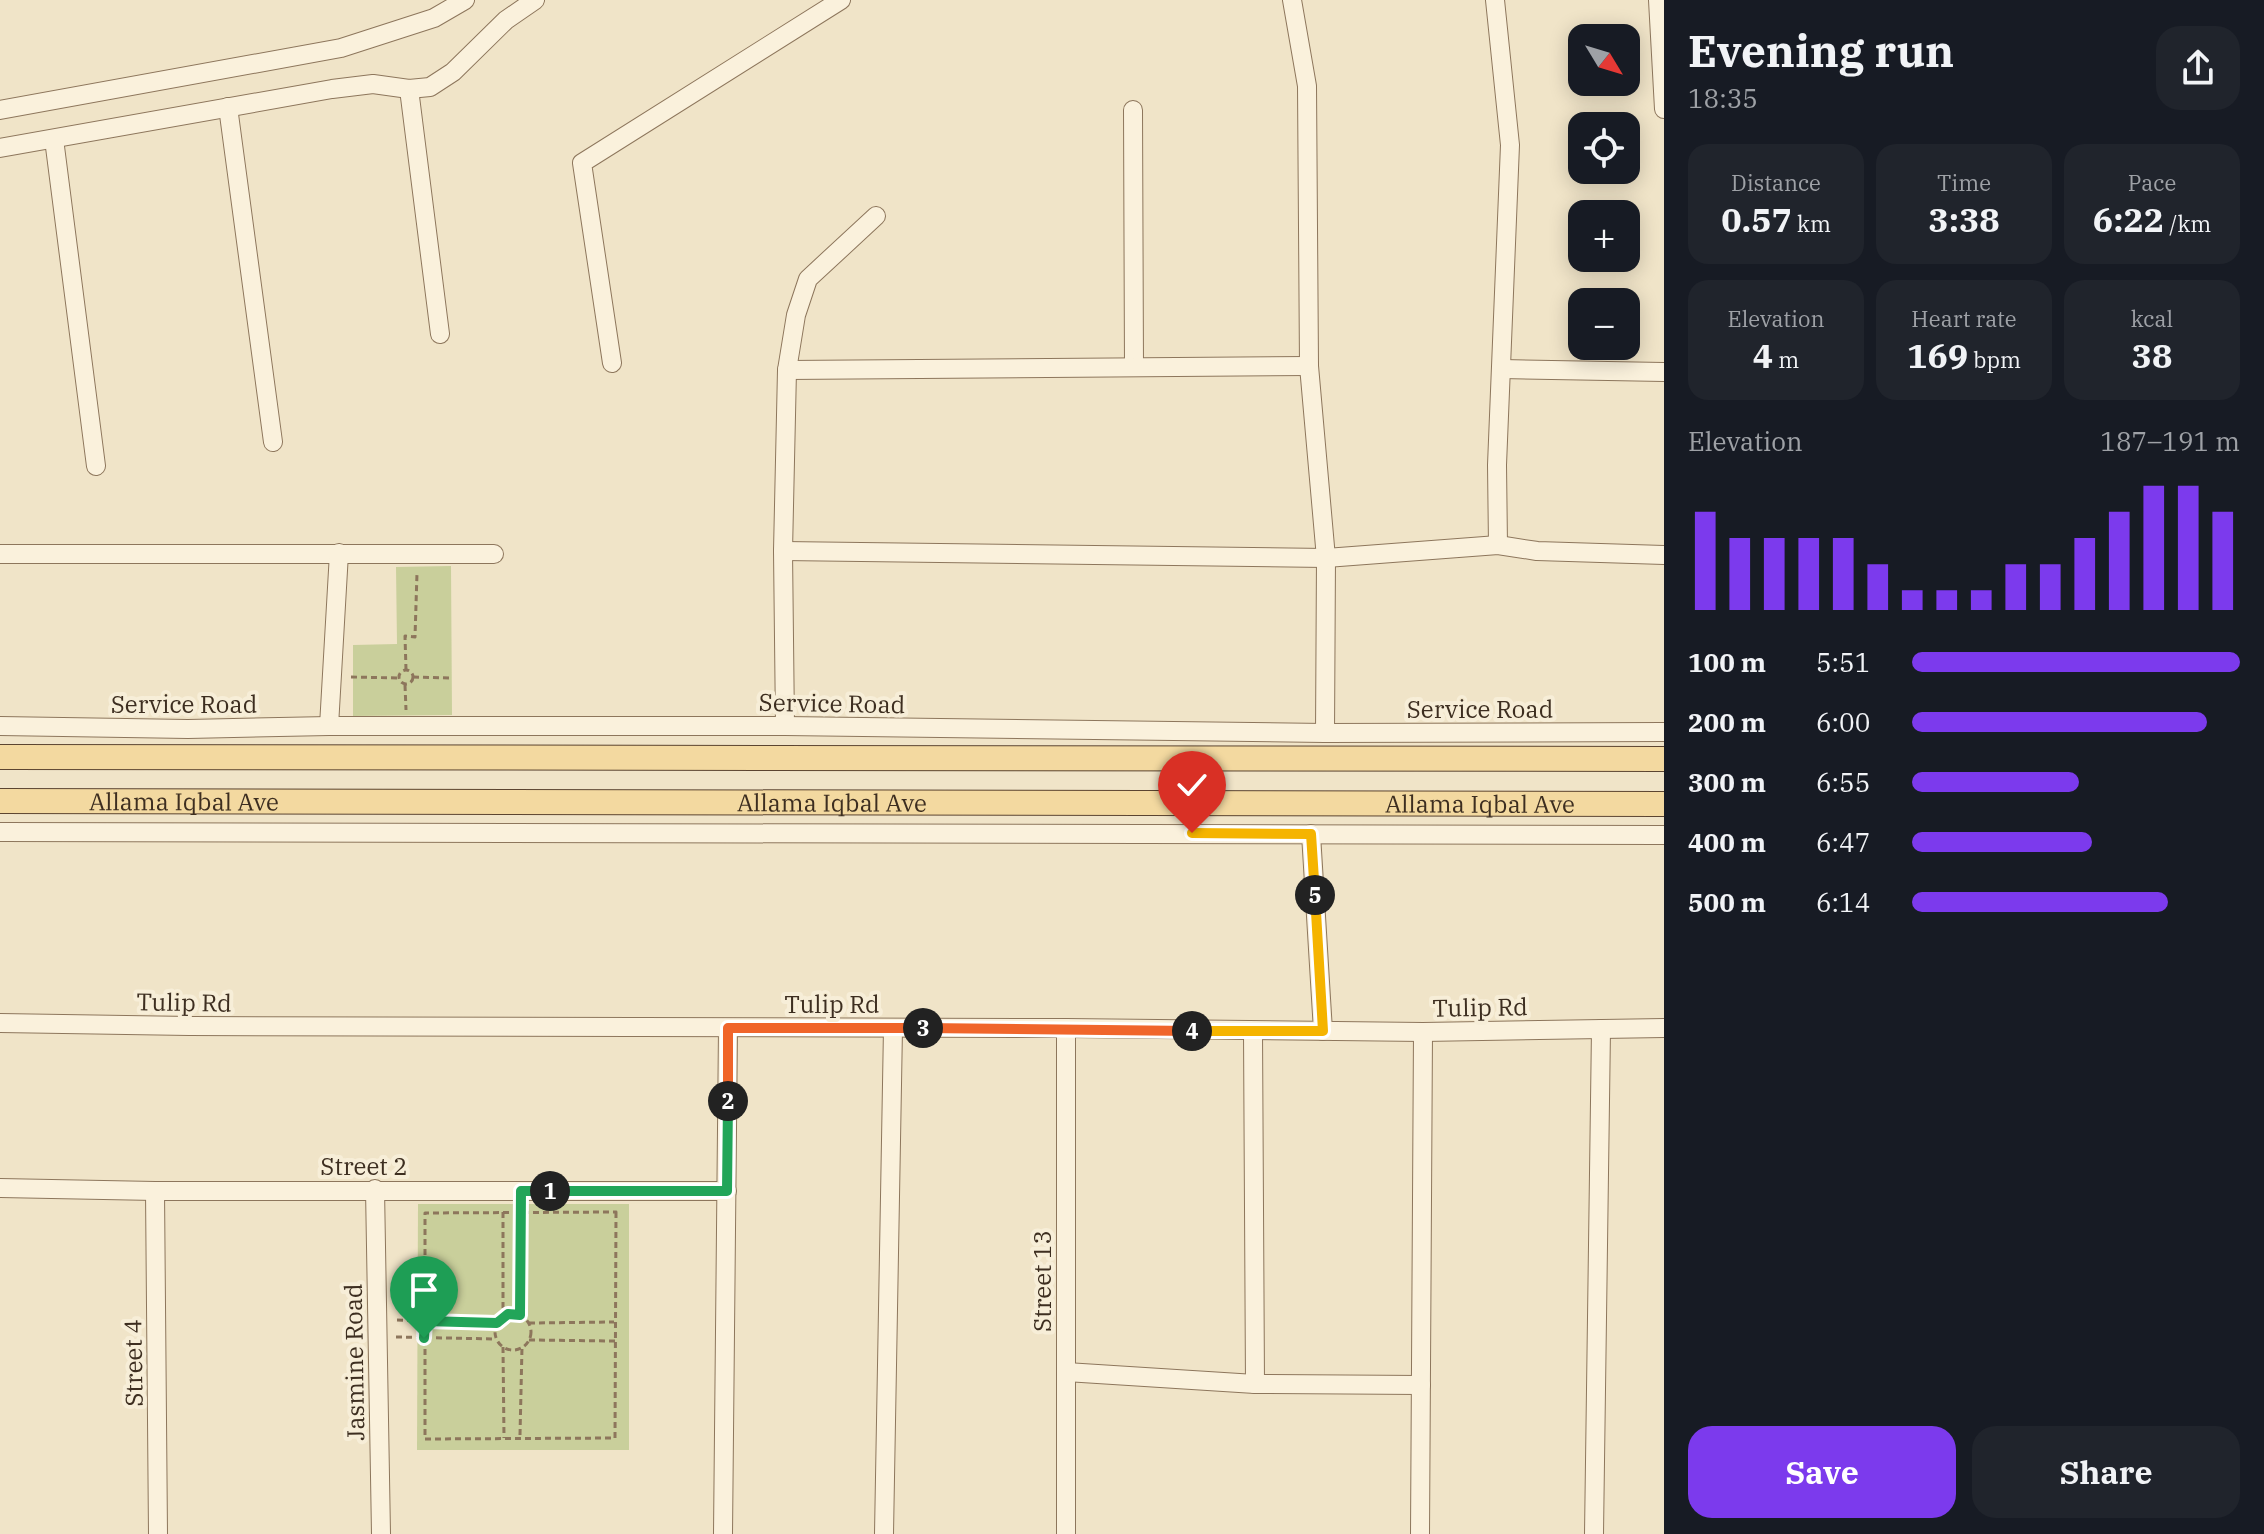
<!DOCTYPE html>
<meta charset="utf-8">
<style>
body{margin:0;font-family:"IBM Plex Serif",serif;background:#20242c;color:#f1f3f6;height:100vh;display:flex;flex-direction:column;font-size:30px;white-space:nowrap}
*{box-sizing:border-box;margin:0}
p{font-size:26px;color:#9ea1a6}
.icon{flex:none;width:44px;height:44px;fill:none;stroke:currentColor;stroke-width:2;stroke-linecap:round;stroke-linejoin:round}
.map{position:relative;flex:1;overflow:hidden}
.panel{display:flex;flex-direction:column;background:#171b24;width:600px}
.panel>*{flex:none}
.needle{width:52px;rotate:128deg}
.buttons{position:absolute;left:1568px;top:24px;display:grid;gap:16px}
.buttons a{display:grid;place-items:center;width:72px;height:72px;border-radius:16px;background:#171b24;box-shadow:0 4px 20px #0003;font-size:40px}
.pin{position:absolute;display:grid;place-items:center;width:68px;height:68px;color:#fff;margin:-82px -34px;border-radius:50% 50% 50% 0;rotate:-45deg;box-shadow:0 0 8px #0007}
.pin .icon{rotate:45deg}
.km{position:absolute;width:40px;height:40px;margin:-20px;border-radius:50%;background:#222;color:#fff;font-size:22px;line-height:40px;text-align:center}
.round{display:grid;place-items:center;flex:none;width:84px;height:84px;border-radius:24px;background:#20242c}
.overview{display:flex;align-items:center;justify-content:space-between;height:136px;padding:0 24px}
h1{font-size:44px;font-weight:700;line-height:60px}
.figures{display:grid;grid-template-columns:repeat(3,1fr);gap:12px;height:136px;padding:8px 24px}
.figures div{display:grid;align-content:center;border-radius:20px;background:#20242c;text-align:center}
.figures b{font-size:34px;font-weight:700}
.figures small{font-size:22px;font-weight:400}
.figures p{font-size:22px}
.chart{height:224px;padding:16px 24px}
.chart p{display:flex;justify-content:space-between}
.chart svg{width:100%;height:144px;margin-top:8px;stroke:#7c3aed;stroke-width:6}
.primary-button{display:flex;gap:16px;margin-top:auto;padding:16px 24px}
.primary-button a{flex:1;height:92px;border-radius:24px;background:#7c3aed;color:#fff;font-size:32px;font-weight:700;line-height:92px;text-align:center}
.primary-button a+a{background:#20242c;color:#f1f3f6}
ul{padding:0 24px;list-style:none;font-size:26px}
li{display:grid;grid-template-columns:128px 96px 1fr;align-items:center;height:60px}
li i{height:20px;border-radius:10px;background:#7c3aed}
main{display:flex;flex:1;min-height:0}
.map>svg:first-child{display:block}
.green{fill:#c9cf9b}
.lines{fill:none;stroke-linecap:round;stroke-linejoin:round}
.minor-casing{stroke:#8d765c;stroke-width:20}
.major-casing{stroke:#5b4430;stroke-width:26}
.path{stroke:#8d765c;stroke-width:3;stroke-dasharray:6 4;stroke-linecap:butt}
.minor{stroke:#faf1dc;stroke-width:18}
.major{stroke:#f3d9a0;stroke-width:24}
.split-1-casing{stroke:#fff;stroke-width:16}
.split-2-casing{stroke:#fff;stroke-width:16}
.split-3-casing{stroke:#fff;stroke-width:16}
.split-4-casing{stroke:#fff;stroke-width:16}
.split-5-casing{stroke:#fff;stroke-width:16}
.split-6-casing{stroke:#fff;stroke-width:16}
.split-1{stroke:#22a559;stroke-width:10}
.split-2{stroke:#22a559;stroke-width:10}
.split-3{stroke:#f0652b;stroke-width:10}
.split-4{stroke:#f0652b;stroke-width:10}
.split-5{stroke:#f5b400;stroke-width:10}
.split-6{stroke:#f5b400;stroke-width:10}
.labels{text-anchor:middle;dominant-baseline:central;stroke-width:8;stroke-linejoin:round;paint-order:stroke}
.street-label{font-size:24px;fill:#3d2e20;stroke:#f7eed8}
</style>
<main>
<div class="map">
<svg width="1664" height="1534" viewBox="0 0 1664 1534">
<rect width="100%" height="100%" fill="#f0e4c8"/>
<!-- green -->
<g class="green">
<path d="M451,566L452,715L353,716V645L397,644L396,567Z"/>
<path d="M418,1204H629V1450H417Z"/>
</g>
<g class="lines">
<!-- minor casing -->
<g class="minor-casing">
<g id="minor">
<path d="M1292,0L1307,86L1309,366L1326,558L1325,733"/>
<path d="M1495,0L1510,145L1497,465L1498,545"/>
<path d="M1658,0L1664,109"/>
<path d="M409,89L440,334"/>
<path d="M228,107L273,442"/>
<path d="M0,110L341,48L434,18L465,0"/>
<path d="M1133,110L1134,367"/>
<path d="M54,139L96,466"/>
<path d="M0,148L332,89L373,84L409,89L430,87L453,72L506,20L535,0"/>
<path d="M612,363L582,163L841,0"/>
<path d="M1502,369L1664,372"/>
<path d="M787,370L1309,366"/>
<path d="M783,551L1326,558L1498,545L1537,551L1664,555"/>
<path d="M0,554H494"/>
<path d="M0,726L188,729L329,726H785L1325,733L1664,732"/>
<path d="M329,726L339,553"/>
<path d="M785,726L783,551L787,370L796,315L808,279L876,216"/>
<path d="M0,832L1664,835"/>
<path d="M1311,834L1323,1031"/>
<path d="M0,1023L189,1026L1066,1028L1423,1032L1664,1028"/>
<path d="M1066,1028V1534"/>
<path d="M1253,1032L1255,1384"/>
<path d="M0,1188L155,1191H727"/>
<path d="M375,1189L381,1534"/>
<path d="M155,1191L158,1534"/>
<path d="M1066,1372L1255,1384L1421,1385"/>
<path d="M723,1534L728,1028"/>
<path d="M884,1534L893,1028"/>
<path d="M1420,1534L1423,1032"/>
<path d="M1594,1534L1601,1029"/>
</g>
</g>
<!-- major casing -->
<g class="major-casing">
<g id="major">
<path d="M0,757L1664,759"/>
<path id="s1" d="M0,801L1664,804"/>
</g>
</g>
<!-- path -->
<g class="path">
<path d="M406,670L405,636L415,637L417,573"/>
<circle cx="406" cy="677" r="7"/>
<path d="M351,677L399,678"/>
<path d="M413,677L450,678"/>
<path d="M405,685L406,710"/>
<path d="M503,1212V1316"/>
<path d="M616,1212L615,1438L425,1439V1213Z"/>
<circle cx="513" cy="1332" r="18"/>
<path d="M520,1315L521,1215"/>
<path d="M397,1320L497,1323"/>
<path d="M529,1323L614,1322"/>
<path d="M396,1337L496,1339"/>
<path d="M529,1340L615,1341"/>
<path d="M503,1347L504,1438"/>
<path d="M520,1435L522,1347"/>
</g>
<!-- minor -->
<use href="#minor" class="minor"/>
<!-- major -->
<use href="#major" class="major"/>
</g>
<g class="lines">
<!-- split-1 casing -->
<g class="split-1-casing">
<path id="split-1" d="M424,1338L425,1321L497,1323L508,1314L520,1315L521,1191H550"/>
</g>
<!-- split-2 casing -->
<g class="split-2-casing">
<path id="split-2" d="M550,1191H727L728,1101"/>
</g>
<!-- split-3 casing -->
<g class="split-3-casing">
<path id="split-3" d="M728,1101V1028H923"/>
</g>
<!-- split-4 casing -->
<g class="split-4-casing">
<path id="split-4" d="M923,1028L1192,1031"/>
</g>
<!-- split-5 casing -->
<g class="split-5-casing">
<path id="split-5" d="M1192,1031H1323L1315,895"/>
</g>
<!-- split-6 casing -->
<g class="split-6-casing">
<path id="split-6" d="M1192,833L1311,834L1315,895"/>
</g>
<!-- split-1 -->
<use href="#split-1" class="split-1"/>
<!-- split-2 -->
<use href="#split-2" class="split-2"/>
<!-- split-3 -->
<use href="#split-3" class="split-3"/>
<!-- split-4 -->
<use href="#split-4" class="split-4"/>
<!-- split-5 -->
<use href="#split-5" class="split-5"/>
<!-- split-6 -->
<use href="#split-6" class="split-6"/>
</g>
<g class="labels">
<!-- street labels -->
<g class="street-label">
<text transform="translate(832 703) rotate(1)">Service Road</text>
<text x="184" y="704">Service Road</text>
<text x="1480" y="709">Service Road</text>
<text stroke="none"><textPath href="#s1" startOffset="184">Allama Iqbal Ave</textPath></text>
<text stroke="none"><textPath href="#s1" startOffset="832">Allama Iqbal Ave</textPath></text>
<text stroke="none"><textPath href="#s1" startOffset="1480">Allama Iqbal Ave</textPath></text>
<text transform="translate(184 1002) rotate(1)">Tulip Rd</text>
<text x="832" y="1004">Tulip Rd</text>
<text transform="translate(1480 1007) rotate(-1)">Tulip Rd</text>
<text x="364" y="1166">Street 2</text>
<text transform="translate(1042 1281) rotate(-90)">Street 13</text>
<text transform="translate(354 1362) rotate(-91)">Jasmine Road</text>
<text transform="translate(133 1363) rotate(-91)">Street 4</text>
</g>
</g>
</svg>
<div class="buttons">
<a><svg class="needle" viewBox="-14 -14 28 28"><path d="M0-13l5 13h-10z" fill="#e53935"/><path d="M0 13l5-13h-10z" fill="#9ea1a6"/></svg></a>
<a><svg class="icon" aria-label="locate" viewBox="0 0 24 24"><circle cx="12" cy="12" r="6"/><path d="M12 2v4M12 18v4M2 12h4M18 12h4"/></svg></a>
<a>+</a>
<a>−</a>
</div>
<div class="pin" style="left:424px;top:1338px;background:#1e9e55"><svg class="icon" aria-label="arrive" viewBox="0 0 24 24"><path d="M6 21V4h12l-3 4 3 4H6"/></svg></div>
<div class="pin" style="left:1192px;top:833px;background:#d93025"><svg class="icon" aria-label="check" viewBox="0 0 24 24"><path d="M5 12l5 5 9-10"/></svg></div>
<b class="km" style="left:550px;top:1191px">1</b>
<b class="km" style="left:728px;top:1101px">2</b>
<b class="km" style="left:923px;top:1028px">3</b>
<b class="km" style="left:1192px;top:1031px">4</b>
<b class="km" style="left:1315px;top:895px">5</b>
</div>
<section class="panel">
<div class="overview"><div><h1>Evening run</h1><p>18:35</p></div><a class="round"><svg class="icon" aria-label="share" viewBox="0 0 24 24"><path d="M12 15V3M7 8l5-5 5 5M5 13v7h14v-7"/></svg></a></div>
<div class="figures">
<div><p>Distance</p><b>0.57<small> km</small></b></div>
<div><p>Time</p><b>3:38</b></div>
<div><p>Pace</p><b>6:22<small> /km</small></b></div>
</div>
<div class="figures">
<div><p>Elevation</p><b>4<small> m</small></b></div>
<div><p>Heart rate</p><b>169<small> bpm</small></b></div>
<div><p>kcal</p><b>38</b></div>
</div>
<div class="chart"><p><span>Elevation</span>187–191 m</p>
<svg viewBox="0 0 160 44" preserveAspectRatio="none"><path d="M5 44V14M15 44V22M25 44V22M35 44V22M45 44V22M55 44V30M65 44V38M75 44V38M85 44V38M95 44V30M105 44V30M115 44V22M125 44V14M135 44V6M145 44V6M155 44V14"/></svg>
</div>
<ul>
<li><b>100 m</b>5:51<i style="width:100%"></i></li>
<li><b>200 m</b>6:00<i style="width:90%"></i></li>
<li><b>300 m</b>6:55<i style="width:51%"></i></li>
<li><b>400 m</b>6:47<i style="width:55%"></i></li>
<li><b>500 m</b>6:14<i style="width:78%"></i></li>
</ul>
<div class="primary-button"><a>Save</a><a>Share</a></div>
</section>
</main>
